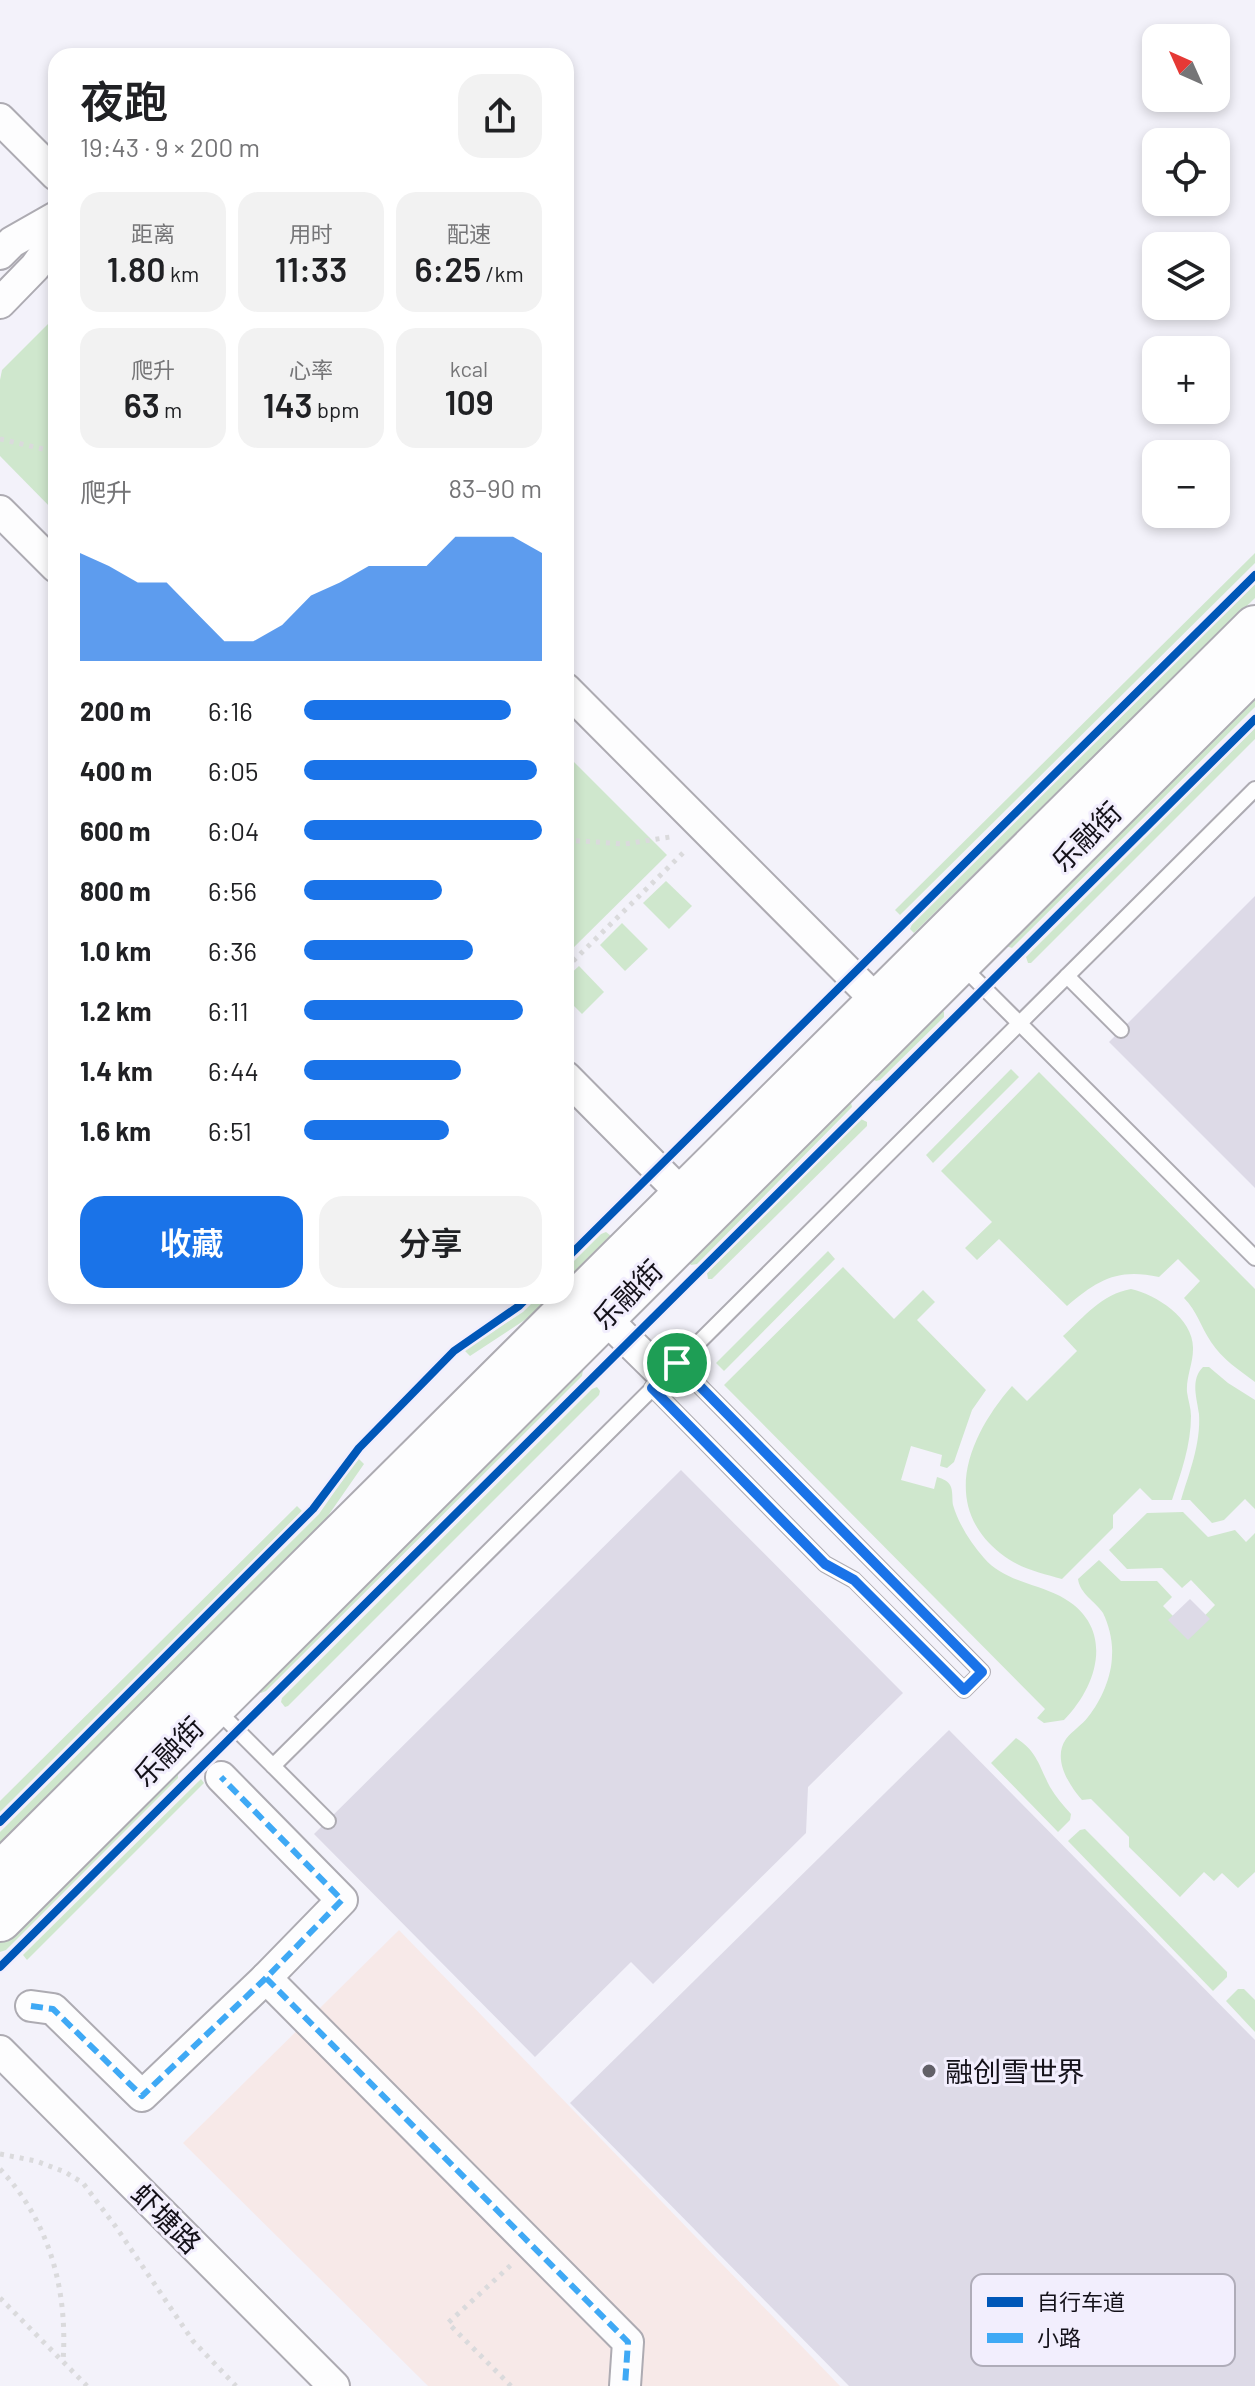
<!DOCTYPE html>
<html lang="zh">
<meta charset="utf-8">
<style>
body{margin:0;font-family:Barlow,"Noto Sans SC",sans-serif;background:#f2f2f2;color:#202124;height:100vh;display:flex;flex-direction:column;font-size:30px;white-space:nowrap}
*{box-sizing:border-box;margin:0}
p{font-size:26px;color:#757577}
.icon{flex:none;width:44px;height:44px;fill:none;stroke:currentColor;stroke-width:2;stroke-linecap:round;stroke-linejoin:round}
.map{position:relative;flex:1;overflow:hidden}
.panel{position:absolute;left:48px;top:48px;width:526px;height:1256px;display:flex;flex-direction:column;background:#fff;border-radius:24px;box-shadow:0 4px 12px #0003}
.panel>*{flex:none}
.needle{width:52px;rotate:315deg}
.buttons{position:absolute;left:1142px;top:24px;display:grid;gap:16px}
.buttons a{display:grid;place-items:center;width:88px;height:88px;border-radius:16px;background:#fff;box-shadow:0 4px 12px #0003;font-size:40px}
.pin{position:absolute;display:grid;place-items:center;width:68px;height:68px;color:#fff;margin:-34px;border:4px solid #fff;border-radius:50%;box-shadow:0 2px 8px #0007}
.round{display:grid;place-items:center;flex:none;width:84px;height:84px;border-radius:24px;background:#f2f2f2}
.summary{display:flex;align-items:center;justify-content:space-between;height:136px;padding:0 32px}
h1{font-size:44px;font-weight:600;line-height:60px}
.metrics{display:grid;grid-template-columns:repeat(3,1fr);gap:12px;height:136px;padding:8px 32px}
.metrics div{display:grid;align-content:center;border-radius:20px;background:#f2f2f2;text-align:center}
.metrics b{font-size:34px;font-weight:600}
.metrics small{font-size:22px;font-weight:400}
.metrics p{font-size:22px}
.chart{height:224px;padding:16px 32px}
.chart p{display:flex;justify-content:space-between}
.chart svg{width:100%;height:144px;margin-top:8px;fill:#1a73e8;opacity:.7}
.action{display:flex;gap:16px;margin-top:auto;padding:16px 32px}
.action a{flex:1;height:92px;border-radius:24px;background:#1a73e8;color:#fff;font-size:32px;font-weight:600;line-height:92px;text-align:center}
.action a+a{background:#f2f2f2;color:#202124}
ul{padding:0 32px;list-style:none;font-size:26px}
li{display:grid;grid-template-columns:128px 96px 1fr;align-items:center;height:60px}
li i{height:20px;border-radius:10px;background:#1a73e8}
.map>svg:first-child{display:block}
.commercial{fill:#f7e9e8}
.green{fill:#cfe7cd}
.building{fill:#dddae7}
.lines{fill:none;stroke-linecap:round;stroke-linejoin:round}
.lane-casing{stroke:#adabb2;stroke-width:18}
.street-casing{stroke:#adabb2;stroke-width:34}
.secondary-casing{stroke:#adabb2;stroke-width:46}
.path{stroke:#dadadc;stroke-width:5;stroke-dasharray:4 6;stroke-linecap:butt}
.lane{stroke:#fdfdfe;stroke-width:14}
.street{stroke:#fdfdfe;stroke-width:30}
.secondary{stroke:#fdfdfe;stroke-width:42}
.quiet{stroke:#3fa9f5;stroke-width:6;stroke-dasharray:12 6;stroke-linecap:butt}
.cycleway-casing{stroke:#f2eefd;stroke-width:13}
.cycleway{stroke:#0057b8;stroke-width:8}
.route-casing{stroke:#fff;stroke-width:16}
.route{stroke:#1a73e8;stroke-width:10}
.poi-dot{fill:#626068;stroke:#f2eefd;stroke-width:3}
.labels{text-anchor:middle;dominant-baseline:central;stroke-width:6;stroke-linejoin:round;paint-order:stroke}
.street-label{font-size:28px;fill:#141119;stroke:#f2eefd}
.poi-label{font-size:28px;fill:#141119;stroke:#f2eefd;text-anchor:start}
.key{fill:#f2eefd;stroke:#afacb9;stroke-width:2}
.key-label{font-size:22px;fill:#141119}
</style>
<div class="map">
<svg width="1255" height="2386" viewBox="0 0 1255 2386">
<rect width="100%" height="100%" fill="#f3f2fa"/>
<!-- commercial -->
<path class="commercial" d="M399,1930L840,2386H428L183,2143Z"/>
<!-- green -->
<g class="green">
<path d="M56,316V513L0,456V380L2,370Z"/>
<path d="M1255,553V563L900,915L895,910Z"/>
<path d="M1255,584V598L914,933L910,929L912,924Z"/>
<path d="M1255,691V707L1012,948L1004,945Z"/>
<path d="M1255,728V739L1031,963H1028L1026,957Z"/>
<path d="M566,754L667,855L566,955Z"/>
<path d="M666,881L692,906L669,929L643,903Z"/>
<path d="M622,923L648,949L625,971L600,945Z"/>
<path d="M579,966L604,992L582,1014L566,998V978Z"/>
<path d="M941,1009L944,1012V1017L880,1080L876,1081L871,1078Z"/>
<path d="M1011,1069L1019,1077L933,1163L926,1155Z"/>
<path d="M1039,1072L1255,1289V1382C1239,1370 1222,1359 1211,1342C1201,1327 1197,1311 1184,1298L1200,1281L1178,1259L1159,1277C1117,1268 1098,1280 1067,1306L999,1239L977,1260L965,1248L992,1222L941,1171Z"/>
<path d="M850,1099L852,1107L697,1264L691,1265L688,1262Z"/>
<path d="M861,1119L867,1122V1126L712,1279H708L707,1273Z"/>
<path d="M606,1232L611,1236L609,1241L566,1285V1269L601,1234Z"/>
<path d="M828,1251L835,1259L724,1371L716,1363Z"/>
<path d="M843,1267L894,1319L923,1290L935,1302L917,1320L986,1390L972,1410L954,1462L947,1468L940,1466L942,1455L911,1446L901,1480L934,1489L937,1477C943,1479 949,1481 951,1487C953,1493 952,1500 953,1505C959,1525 971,1543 984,1558C1004,1581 1034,1583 1060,1596C1115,1625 1100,1683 1064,1720L1044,1723L1037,1718L1045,1709L724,1385Z"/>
<path d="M1131,1289C1157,1295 1194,1319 1193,1349C1193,1364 1186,1377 1187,1392C1188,1400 1191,1408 1191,1416C1191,1445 1181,1473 1172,1500H1152L1140,1488L1113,1515V1528L1062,1579C1041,1573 1018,1568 1000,1553C939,1504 970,1434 1012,1386L1027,1401L1077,1351L1063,1336C1084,1317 1102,1294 1131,1289Z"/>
<path d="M539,1296H555L540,1310L470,1356L464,1350L523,1312Z"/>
<path d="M579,1366L583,1370L582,1376L266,1691L261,1693L256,1688Z"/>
<path d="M1203,1367H1209L1228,1383L1255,1400V1509L1245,1499L1224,1520L1212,1523L1190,1500H1181C1189,1473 1201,1444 1199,1414C1197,1398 1190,1380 1203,1367Z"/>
<path d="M597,1387L600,1391L599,1395L288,1706L285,1707L281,1702L282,1698L592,1389Z"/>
<path d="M358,1458L364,1464L314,1536L0,1848V1832L319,1514Z"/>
<path d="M297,1506L302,1511L0,1812V1801Z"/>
<path d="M1183,1512L1208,1537L1235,1530L1246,1542L1255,1533V1872L1238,1888L1222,1873L1214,1881L1204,1872L1180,1897L1129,1847V1837L1091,1799L1082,1800C1069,1785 1052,1759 1066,1739C1072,1731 1082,1725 1088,1717C1101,1701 1112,1676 1112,1655C1113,1642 1109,1625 1103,1613C1095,1601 1080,1594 1078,1579L1099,1560L1121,1581H1157L1172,1597L1163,1606L1189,1632L1215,1605L1191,1580L1182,1588L1162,1568L1127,1569L1109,1550L1147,1513Z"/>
<path d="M1016,1738C1037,1751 1039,1766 1050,1787C1056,1797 1063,1805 1071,1814L1070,1820L1058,1832L991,1763Z"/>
<path d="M178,1771V1778L6,1950L0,1952V1938Z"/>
<path d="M201,1779L204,1783L27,1960L23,1955Z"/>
<path d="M1085,1829L1227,1972V1977L1213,1991L1068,1841L1080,1830Z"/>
<path d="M1238,1989H1244L1255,2000V2032L1226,2001Z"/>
</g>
<!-- building -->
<g class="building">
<path d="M1255,896V1188L1109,1042Z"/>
<path d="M681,1470L903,1693L808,1787L806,1833L653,1984L631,1962L535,2057L314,1834Z"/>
<path d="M1190,1599L1210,1619L1188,1640L1168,1620Z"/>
<path d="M949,1730L1255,2040V2386H849L570,2103Z"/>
</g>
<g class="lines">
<!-- lane casing -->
<g class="lane-casing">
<g id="lane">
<path d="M962,966L1255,1258"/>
<path d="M1067,976L1121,1030"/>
<path d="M652,1388L825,1564L854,1580L964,1690L982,1672L677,1363"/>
<path d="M217,1710L273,1766L1255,789"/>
<path d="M273,1766L328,1821"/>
</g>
</g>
<!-- street casing -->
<g class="street-casing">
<g id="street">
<path d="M0,119L56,175"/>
<path d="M0,254L12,242L56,217"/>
<path d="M0,303L35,267L56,238"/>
<path d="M0,511L56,567"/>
<path d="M566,689L892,1016"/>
<path d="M566,1077L697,1209"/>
<path d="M604,1317L664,1376"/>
<path d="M266,1978L628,2342L625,2386"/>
<path d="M31,2006L53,2009L142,2096L266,1978L342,1900L221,1777"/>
<path d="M0,2051L334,2386"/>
</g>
</g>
<!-- secondary casing -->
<g class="secondary-casing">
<g id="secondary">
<path d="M0,1874L1255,627"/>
<path d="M0,1920L1255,668"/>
</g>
</g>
<!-- path -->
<g class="path">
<path d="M0,439L56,452"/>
<path d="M566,840L625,844L670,837"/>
<path d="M566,968L685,851"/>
<path d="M0,2154L36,2161L65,2172L83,2183L116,2227L193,2341L236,2386"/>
<path d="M0,2169C50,2222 68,2291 63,2362"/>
<path d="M0,2298L87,2386"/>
<path d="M511,2386L448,2323L511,2265"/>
</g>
<!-- lane -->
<use href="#lane" class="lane"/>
<!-- street -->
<use href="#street" class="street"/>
<!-- secondary -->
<use href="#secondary" class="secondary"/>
<!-- quiet -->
<g class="quiet">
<path d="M266,1978L628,2342L625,2386"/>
<path d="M31,2006L53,2009L142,2096L266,1978L342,1900L221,1777"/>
</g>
<!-- cycleway casing -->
<g class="cycleway-casing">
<g id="cycleway">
<path d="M566,1259L1255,575"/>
<path d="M0,1822L313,1509L359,1448L454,1351L519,1306L529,1296"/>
<path d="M0,1967L1255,719"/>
</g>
</g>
<!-- cycleway -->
<use href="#cycleway" class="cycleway"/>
</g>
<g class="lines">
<!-- route casing -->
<g class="route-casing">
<path id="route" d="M677,1363L982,1672L964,1690L854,1580L825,1564L652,1388Z"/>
</g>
<!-- route -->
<use href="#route" class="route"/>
</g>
<!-- markers -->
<circle class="poi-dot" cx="929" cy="2071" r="8"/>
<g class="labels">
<!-- street labels -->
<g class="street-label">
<text transform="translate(1086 836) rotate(-45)">乐融街</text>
<text transform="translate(627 1294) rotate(-45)">乐融街</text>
<text transform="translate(168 1751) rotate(-45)">乐融街</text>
<text transform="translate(167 2218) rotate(45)">虾塘路</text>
</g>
<!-- poi labels -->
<g class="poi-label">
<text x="945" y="2071">融创雪世界</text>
</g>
</g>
<!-- legend -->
<rect x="971" y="2274" width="264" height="92" rx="12" class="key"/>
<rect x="987" y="2297" width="36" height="10" fill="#0057b8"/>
<rect x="987" y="2333" width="36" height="10" fill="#3fa9f5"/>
<g class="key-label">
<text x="1037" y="2310">自行车道</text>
<text x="1037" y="2346">小路</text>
</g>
</svg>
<div class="buttons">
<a><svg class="needle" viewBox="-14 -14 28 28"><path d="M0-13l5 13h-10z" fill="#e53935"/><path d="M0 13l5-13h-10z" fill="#757577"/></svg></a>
<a><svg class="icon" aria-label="locate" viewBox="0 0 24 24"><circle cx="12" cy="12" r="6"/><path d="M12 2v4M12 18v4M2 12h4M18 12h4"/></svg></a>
<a><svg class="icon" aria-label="layers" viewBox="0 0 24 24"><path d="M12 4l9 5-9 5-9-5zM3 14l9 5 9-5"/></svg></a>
<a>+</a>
<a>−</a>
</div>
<div class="pin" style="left:677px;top:1363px;background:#1e9e55"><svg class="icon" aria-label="arrive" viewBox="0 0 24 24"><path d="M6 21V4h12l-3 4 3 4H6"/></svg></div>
<section class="panel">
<div class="summary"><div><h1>夜跑</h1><p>19:43 · 9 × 200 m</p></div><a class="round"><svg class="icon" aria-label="share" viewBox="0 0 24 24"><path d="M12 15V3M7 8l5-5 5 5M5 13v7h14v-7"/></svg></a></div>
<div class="metrics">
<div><p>距离</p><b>1.80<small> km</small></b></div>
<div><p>用时</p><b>11:33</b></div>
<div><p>配速</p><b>6:25<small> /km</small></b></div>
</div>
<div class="metrics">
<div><p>爬升</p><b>63<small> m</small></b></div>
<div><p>心率</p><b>143<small> bpm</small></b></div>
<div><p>kcal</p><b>109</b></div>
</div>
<div class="chart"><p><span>爬升</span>83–90 m</p>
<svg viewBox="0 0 160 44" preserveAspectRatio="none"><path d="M0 44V11L10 15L20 20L30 20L40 29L50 38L60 38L70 33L80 24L90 20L100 15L110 15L120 15L130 6L140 6L150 6L160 11V44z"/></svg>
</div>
<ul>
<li><b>200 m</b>6:16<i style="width:87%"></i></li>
<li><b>400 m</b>6:05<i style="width:98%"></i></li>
<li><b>600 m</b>6:04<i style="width:100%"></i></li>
<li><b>800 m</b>6:56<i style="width:58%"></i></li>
<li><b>1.0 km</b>6:36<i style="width:71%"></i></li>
<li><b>1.2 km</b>6:11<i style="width:92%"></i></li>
<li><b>1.4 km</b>6:44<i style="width:66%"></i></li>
<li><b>1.6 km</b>6:51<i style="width:61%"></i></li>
</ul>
<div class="action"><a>收藏</a><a>分享</a></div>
</section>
</div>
